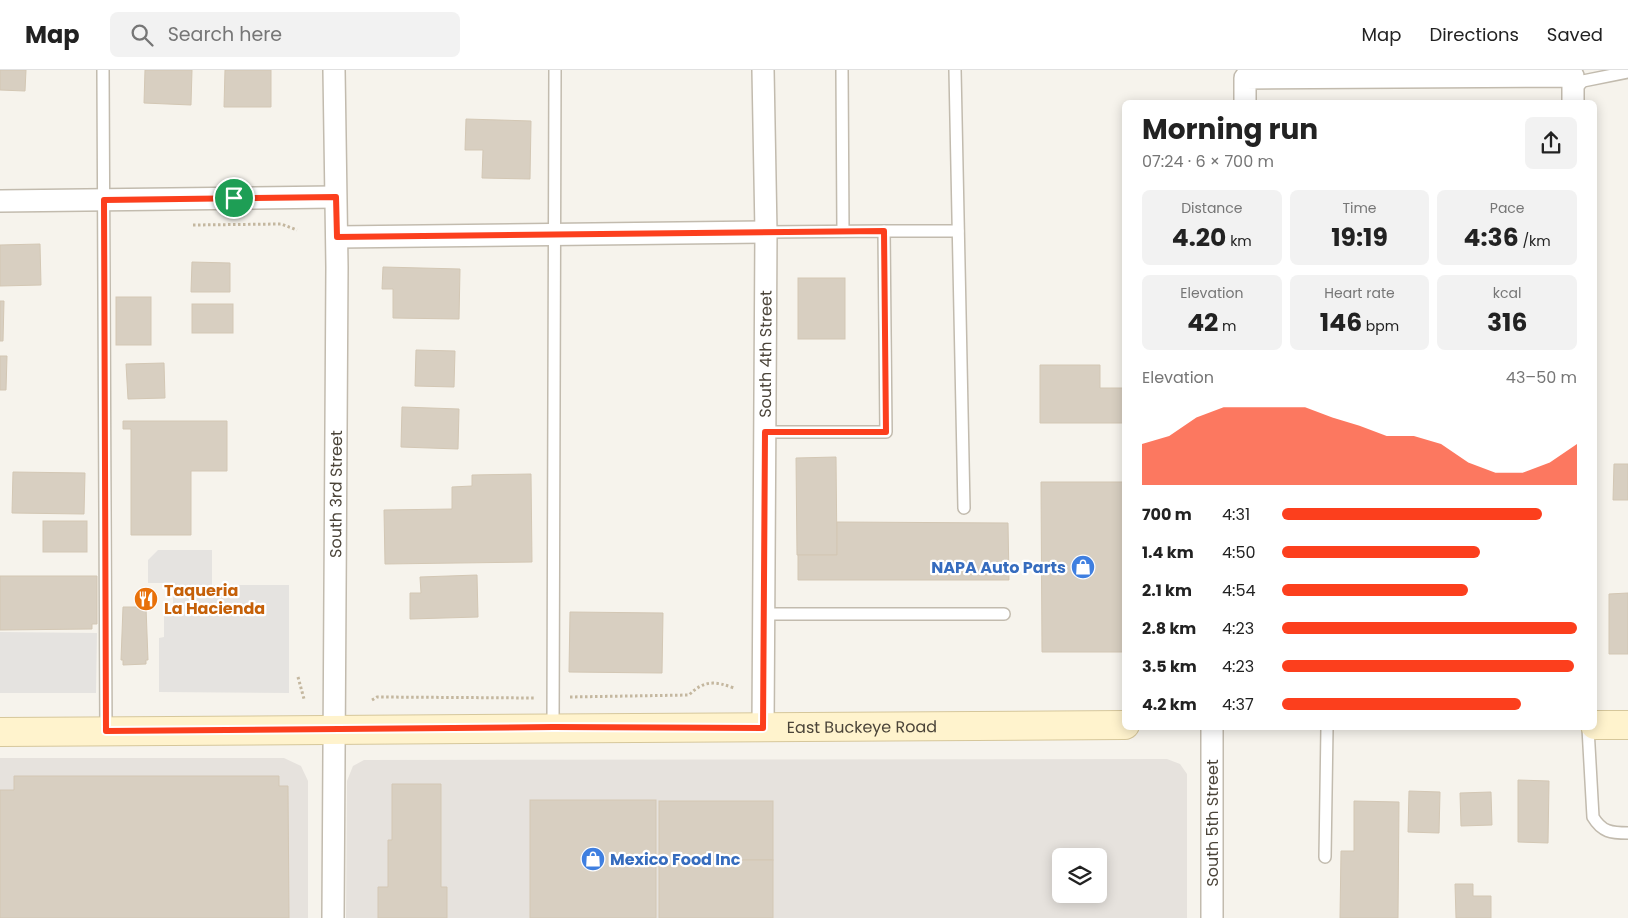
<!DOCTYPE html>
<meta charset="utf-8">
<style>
body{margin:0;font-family:Poppins,sans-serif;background:#f2f2f2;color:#222;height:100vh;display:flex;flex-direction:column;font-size:19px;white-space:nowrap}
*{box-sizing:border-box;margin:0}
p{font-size:16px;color:#767676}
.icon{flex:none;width:28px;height:28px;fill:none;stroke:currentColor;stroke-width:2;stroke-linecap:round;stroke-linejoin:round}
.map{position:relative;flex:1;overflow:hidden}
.sheet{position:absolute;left:1122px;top:30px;width:475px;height:630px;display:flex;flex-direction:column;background:#fff;border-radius:8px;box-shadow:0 2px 12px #0003}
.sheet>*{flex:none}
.fabs{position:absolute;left:1052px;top:778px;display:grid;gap:10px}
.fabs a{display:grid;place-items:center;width:55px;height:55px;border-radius:8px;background:#fff;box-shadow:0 2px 12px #0003;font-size:25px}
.pin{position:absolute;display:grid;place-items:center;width:42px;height:42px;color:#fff;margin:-21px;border:2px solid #fff;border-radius:50%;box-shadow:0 1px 5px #0007}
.round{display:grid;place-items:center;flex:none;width:52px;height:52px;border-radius:8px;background:#f2f2f2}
.summary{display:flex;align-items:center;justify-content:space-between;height:85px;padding:0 20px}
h1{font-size:28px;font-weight:700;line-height:38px}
.stats{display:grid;grid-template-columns:repeat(3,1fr);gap:8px;height:85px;padding:5px 20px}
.stats div{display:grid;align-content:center;border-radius:8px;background:#f2f2f2;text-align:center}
.stats b{font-size:25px;font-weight:700}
.stats small{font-size:14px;font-weight:400}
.stats p{font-size:14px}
.chart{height:140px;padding:10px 20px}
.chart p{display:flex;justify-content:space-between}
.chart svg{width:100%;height:90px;margin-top:5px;fill:#fc3f1d;opacity:.7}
ul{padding:0 20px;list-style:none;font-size:16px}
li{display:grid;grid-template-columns:80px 60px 1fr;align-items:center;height:38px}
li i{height:12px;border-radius:6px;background:#fc3f1d}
header{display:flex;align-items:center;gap:30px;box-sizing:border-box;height:70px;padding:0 25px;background:#fff;border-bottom:1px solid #e0e0e0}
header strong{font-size:24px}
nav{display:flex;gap:28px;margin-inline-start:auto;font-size:18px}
.search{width:350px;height:45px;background:#f2f2f2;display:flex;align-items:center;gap:12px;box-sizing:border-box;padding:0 18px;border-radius:8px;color:#767676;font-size:19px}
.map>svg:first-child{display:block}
.industrial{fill:#e6e2dd;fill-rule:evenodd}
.parking{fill:#e5e3e0}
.building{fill:#d8cfc1;stroke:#d3c7b4}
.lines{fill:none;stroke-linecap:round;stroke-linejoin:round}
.lane-casing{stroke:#c2bbae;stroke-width:14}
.street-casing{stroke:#c2bbae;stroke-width:24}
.secondary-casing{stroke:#d6c79b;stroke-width:30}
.path{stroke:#c4b79f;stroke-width:3;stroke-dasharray:2.5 2.5;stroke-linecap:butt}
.lane{stroke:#fff;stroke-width:11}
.street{stroke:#fff;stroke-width:21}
.secondary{stroke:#fff3cd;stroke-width:28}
.route-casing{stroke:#fff;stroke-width:10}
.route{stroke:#fc3f1d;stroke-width:6}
.labels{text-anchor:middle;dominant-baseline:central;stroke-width:4.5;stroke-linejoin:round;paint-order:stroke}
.street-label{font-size:16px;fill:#4b4439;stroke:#fff}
.shop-label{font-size:16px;font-weight:bold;fill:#366cbe;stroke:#fff;text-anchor:end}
.food-label{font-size:16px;font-weight:bold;fill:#c56008;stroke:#fff;text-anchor:start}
</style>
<header>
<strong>Map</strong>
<div class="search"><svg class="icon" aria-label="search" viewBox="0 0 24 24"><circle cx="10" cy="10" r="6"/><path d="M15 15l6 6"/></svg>Search here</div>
<nav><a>Map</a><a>Directions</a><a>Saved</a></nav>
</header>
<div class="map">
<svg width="1628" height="848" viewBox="0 0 1628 848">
<rect width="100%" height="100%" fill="#f6f3ec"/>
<!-- industrial -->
<g class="industrial">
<path d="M0,688H284L301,696L308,711V848H0Z"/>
<path d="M1167,689L1180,694L1187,704V848H346L347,711L353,696L364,690ZM1061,786H1099V824H1061Z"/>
</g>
<!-- parking -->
<g class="parking">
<path d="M158,480H212V515H289V623L159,622V568L164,567V539H173V513H148V490Z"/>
<path d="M0,562L97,563L96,623H0Z"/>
</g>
<!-- building -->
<g class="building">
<path d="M0,0H26L25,21L0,20Z"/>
<path d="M145,0H192L191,35L144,33Z"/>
<path d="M225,0H271V37H224Z"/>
<path d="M466,49L531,51L530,109L482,108L483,80H465Z"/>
<path d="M40,174L41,215L0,216V175Z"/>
<path d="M192,192L230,193V222H191Z"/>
<path d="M383,197L460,199L459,249L393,248V219H382Z"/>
<rect x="798" y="208" width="47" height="61"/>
<rect x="116" y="227" width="35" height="48"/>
<path d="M0,231H4L3,271H0Z"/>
<rect x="192" y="234" width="41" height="29"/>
<path d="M416,280L455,281L454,317L415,316Z"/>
<path d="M0,286H7L6,320H0Z"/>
<path d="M164,293L165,328L128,329L126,294Z"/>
<path d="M1040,295H1100V318H1125V353H1040Z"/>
<path d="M402,337L459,339L458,379L401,377Z"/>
<path d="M123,351H227V401H191V465H131V359H123Z"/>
<path d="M836,387L837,485H797L796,388Z"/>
<path d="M1614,394H1628V430H1613Z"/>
<path d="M13,402L85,403L84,444L12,443Z"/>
<path d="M531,404L532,492L385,494L384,440L452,439V417L472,416V405Z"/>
<path d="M1041,412H1125V582H1042Z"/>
<rect x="43" y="451" width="44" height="31"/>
<path d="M837,452L1008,453L1009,510H798V485H837Z"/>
<path d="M477,505L478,547L410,549V523H421L420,507Z"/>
<path d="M0,506H97V554H92V559L0,560Z"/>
<path d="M1628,523V584H1609V524Z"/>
<path d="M123,537H146L148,590H146V594L123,595V590H121Z"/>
<path d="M570,542L663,543L662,603L569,602Z"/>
<path d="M14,706H279V716H288L289,848H0V720H14Z"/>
<path d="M1518,710L1549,711L1548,773L1518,772Z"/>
<path d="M392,714H441V817H447V848H378V817H388V770H392Z"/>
<path d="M1409,721L1440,722L1439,763L1408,762Z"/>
<path d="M1491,722L1492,755L1461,756L1460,723Z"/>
<rect x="530" y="730" width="126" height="118"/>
<rect x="659" y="731" width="114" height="59"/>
<path d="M1354,731L1399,732L1398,848H1340L1341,781H1354Z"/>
<rect x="659" y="790" width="114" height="58"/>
<path d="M1455,814H1473V826H1491V848H1456Z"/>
</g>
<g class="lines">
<!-- lane casing -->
<g class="lane-casing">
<g id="lane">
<path d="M103,0L106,661"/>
<path d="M842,0L843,161"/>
<path d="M955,0L964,438"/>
<path d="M1573,21L1583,11L1628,2"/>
<path d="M884,161H958"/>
<path d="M765,362H886L884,161L766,162"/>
<path d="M764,544H1004"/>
<path d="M553,657L555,0"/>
<path d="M1588,658L1593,747C1602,762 1611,763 1628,763"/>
<path d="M1325,787L1327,658"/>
</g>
</g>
<!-- street casing -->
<g class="street-casing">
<g id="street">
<path d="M1245,32V8L1573,6V32"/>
<path d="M0,131L335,127"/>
<path d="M337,167L766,162"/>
<path id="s1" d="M763,658L766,162L763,0"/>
<path d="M1212,658V848"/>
<path id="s2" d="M333,848L337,197L334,0"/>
</g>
</g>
<!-- secondary casing -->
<g class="secondary-casing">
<g id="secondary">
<path d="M1595,655H1628"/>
<path id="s3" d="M0,662L1125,655"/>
</g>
</g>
<!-- path -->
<g class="path">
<path d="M193,155L281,154L297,160"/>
<path d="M298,607L304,629"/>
<path d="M570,627L689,625C704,610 715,611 734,618"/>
<path d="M372,630L377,627L536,628"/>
</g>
<!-- lane -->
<use href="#lane" class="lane"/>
<!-- street -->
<use href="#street" class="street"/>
<!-- secondary -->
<use href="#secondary" class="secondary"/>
</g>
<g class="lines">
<!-- route casing -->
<g class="route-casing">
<path id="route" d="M336,127L337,167L884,161L886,362H765L763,658L553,657L106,661L104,130Z"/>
</g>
<!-- route -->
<use href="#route" class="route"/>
</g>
<!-- icons -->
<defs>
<g id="shop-disc" transform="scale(1.25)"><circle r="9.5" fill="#3f7fe0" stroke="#fff"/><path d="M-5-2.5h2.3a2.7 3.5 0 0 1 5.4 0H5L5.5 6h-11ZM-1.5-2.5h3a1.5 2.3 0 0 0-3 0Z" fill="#fff"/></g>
<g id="restaurant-disc" transform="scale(1.25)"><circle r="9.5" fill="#e8710a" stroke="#fff"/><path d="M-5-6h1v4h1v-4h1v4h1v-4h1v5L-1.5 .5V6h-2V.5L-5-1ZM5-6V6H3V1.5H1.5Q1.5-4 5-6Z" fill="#fff"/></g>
</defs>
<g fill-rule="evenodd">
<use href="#shop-disc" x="1083" y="497"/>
<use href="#restaurant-disc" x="146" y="529"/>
<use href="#shop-disc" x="593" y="789"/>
</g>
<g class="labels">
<!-- street labels -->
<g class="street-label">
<text stroke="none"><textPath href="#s1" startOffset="374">South 4th Street</textPath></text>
<text stroke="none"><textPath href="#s2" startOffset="424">South 3rd Street</textPath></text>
<text stroke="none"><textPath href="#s3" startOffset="862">East Buckeye Road</textPath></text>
<text transform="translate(1212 753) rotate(-90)">South 5th Street</text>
</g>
<!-- shop labels -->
<g class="shop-label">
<text x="1066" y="497">NAPA Auto Parts</text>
<text x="610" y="789" text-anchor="start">Mexico Food Inc</text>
</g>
<!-- food labels -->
<g class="food-label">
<text x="164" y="520">Taqueria<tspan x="164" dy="18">La Hacienda</tspan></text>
</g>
</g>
</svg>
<div class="fabs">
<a><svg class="icon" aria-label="layers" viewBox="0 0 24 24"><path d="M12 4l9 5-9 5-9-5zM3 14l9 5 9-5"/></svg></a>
</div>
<div class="pin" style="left:234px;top:128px;background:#1e9e55"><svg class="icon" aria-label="arrive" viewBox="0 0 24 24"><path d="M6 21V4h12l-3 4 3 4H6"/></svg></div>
<section class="sheet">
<div class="summary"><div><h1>Morning run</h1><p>07:24 · 6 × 700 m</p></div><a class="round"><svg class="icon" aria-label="share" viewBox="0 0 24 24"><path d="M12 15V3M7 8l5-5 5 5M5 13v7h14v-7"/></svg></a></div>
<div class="stats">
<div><p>Distance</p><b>4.20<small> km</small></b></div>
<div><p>Time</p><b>19:19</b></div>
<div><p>Pace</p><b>4:36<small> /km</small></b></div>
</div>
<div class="stats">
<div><p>Elevation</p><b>42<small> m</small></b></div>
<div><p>Heart rate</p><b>146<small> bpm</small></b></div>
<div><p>kcal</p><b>316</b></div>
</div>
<div class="chart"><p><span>Elevation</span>43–50 m</p>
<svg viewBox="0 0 160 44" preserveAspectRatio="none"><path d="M0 44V24L10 20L20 11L30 6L40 6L50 6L60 6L70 11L80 15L90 20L100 20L110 24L120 33L130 38L140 38L150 33L160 24V44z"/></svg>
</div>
<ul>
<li><b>700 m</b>4:31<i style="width:88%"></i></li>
<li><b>1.4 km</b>4:50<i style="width:67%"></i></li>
<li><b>2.1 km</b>4:54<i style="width:63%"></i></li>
<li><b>2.8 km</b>4:23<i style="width:100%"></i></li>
<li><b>3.5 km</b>4:23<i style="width:99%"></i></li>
<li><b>4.2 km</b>4:37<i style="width:81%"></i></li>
</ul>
</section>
</div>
